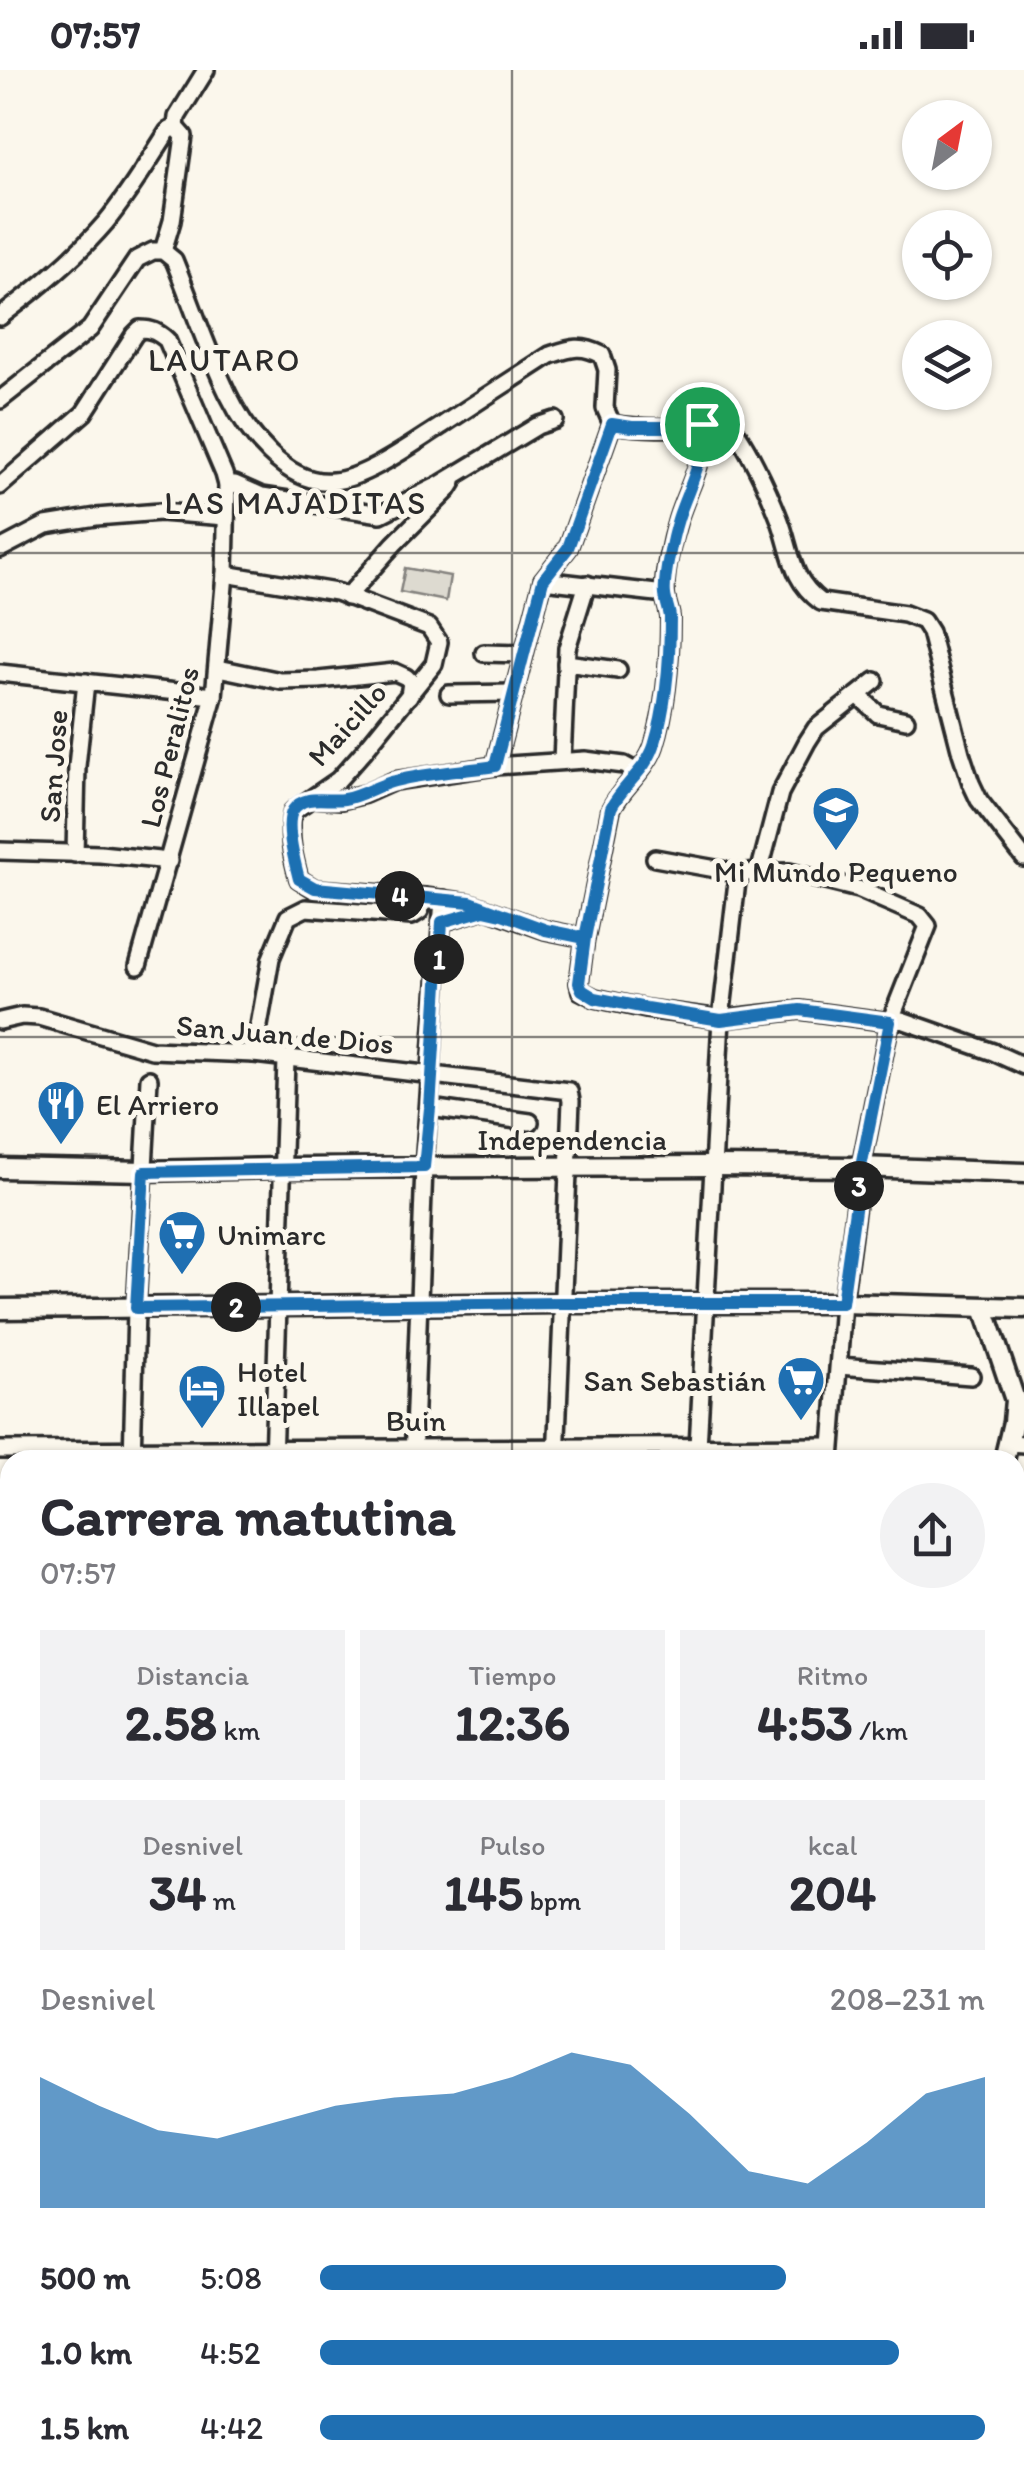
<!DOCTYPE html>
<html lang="es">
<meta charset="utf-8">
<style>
body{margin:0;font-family:Itim,sans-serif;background:#f2f2f3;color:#2b2b33;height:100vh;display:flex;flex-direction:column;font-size:38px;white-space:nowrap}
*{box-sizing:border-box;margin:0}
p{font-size:32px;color:#7c7c81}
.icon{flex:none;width:55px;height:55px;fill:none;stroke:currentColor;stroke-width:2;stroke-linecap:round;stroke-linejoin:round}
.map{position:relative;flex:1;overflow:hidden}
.drawer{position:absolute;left:0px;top:1380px;width:1025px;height:1038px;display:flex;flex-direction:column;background:#fff;border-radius:30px 30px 0 0;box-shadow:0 2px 8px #0004}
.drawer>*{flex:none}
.needle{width:65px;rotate:32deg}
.fabs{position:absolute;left:902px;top:30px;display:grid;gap:20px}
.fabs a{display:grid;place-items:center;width:90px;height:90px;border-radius:50%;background:#fff;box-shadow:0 2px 8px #0004;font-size:50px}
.pin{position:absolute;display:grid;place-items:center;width:85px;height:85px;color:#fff;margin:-42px;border:5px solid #fff;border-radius:50%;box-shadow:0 2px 10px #0007}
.km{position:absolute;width:50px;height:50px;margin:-25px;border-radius:50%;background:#222;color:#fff;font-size:28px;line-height:50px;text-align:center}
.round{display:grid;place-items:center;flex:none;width:105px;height:105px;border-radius:52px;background:#f2f2f3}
.overview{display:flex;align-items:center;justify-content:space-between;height:170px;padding:0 40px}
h1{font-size:55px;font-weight:700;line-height:75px}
.stats{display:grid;grid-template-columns:repeat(3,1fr);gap:15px;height:170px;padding:10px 40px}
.stats div{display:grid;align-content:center;border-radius:0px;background:#f2f2f3;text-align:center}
.stats b{font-size:50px;font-weight:700}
.stats small{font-size:28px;font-weight:400}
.stats p{font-size:28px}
.chart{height:280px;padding:20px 40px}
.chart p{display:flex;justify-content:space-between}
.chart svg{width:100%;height:180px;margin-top:10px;fill:#1f6fb2;opacity:.7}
ul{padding:0 40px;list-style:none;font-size:32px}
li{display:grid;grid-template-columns:160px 120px 1fr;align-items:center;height:75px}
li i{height:25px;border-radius:12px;background:#1f6fb2}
.status{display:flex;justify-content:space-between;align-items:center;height:70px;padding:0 50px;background:#fff;direction:ltr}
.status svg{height:28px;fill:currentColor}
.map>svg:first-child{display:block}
.green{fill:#dddad0;stroke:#84827e;stroke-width:2.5}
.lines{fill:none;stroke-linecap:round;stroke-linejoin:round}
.river{stroke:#b1afa7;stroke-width:18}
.minor-casing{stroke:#2b2b2b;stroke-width:22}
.major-casing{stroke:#2b2b2b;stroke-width:25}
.minor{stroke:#fbf7ec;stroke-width:15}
.major{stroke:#fbf7ec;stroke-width:18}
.route-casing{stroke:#fff;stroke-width:20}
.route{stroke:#1f6fb2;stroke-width:12}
.grid{fill:none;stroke:#2b2b2b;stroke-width:2.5;stroke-opacity:0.55}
.labels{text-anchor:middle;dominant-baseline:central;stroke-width:10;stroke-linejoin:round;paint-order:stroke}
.street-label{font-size:30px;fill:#2b2b2b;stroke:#fbf7ec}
.poi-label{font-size:30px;fill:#2b2b2b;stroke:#fbf7ec;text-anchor:start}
.neighbourhood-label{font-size:32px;letter-spacing:2.5px;fill:#2b2b2b;stroke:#fbf7ec}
</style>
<div class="status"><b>07:57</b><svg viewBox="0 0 49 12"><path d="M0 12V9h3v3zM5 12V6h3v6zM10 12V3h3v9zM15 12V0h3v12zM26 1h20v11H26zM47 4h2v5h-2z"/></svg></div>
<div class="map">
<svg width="1024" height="2417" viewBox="0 0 1024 2417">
<rect width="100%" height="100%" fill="#fbf7ec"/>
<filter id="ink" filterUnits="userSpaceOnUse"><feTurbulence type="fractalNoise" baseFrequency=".01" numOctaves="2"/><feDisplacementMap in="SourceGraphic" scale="20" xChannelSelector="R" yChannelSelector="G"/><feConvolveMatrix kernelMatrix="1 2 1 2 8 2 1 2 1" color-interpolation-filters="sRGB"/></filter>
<g filter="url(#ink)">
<!-- green -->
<path class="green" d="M405,498L450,506L446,531L400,522Z"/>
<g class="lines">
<!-- river -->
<g class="river">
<path d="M0,1864L10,1866"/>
<path d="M1015,1969H1024"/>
</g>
<!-- minor casing -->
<g class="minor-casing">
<g id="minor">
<path d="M176,57L177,47L206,0"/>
<path d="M0,247C38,218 75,188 106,152C129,124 148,92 168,61L176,57L184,66L172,151L163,181"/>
<path d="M0,330L90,259L137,189L153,181H163L174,190C192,234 207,281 228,324C246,361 286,416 333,411C365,409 414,373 441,356C477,332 513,309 550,285C571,278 581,274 602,285L607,300L605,338L612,354L568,478L543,510L495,696"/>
<path d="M612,354C636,358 679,360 702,354C713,351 712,350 726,350C744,367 769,422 779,448C792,481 789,508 821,532L905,544L923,551L930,562L961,683L971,713L979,730L1024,788"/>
<path d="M703,354C706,391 688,417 678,449C672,468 663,506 665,525C666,533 669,539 670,547C670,587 666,638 654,676C646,700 622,716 611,739L585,868L579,913L581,921L595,928L646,939L721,949L800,940L890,952L902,950L993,982L1024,996"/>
<path d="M227,415L235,414L262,426L381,444L441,414L537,356L555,350"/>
<path d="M0,416L84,343L134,265L140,259C152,259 158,262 167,270L224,404L227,415L225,504L214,626L138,896"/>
<path d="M0,479L46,455L96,447L160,442L226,447"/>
<path d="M225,504L336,522L429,557L439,572L434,594L363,682L338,710L293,741C287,763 293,787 299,809L315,819L425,827L470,833L545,860L585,868"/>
<path d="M543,510L665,524"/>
<path d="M347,527L394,474L448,420L453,412"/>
<path d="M484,583L524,584"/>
<path d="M566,593L618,600"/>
<path d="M218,598L281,611L319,610L395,602L406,607L411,612L409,626"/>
<path d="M0,603L214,626"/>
<path d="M449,624L514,623"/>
<path d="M858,625L878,644L906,650"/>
<path d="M562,691L567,578L587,514"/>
<path d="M313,728L341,730L365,724L394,711L495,696L585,690L624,695L637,702"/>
<path d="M0,781L100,784L169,791"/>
<path d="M75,784L77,696L86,612"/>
<path d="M655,788L738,803L789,802L858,819L920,846L928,856L890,952L861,1097L843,1233L831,1390"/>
<path d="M759,803L780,723L807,672L816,658L875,611"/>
<path d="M442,852L484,839"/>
<path d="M0,951L22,946L39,947L152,980L254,984L569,1021L571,1031L556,1390"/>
<path d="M254,984L271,888L288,847L306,838L412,846L420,841L425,827"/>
<path d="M430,1038L530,1052"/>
<path d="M839,1296L971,1306"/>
<path d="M1009,1373L1024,1374"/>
<path d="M698,1377L721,949L738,803"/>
<path d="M0,1380L831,1376"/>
<path d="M132,1390L136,1239L149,1009"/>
<path d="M273,1390L286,990"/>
<path d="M413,1390L424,1097L443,829"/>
<path d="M1015,1441L1024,1442"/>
<path d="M1015,1516H1024"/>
<path d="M0,1767L10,1769"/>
<path d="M1015,1822L1024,1820"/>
</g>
</g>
<!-- major casing -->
<g class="major-casing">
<g id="major">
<path d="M0,1098L145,1101L282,1098L713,1096L861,1097L1024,1103"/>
<path d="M984,1238L1015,1330L1013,1352L1004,1390"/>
<path d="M0,1239L563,1233H843L1024,1238"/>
<path d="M0,1526L10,1525"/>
<path d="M0,2143L10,2149"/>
<path d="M1015,2262L1024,2269"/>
<path d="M1015,2398L1024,2399"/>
<path d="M577,2408L608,2417"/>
<path d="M862,2417L908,2408"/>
</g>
</g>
<!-- minor -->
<use href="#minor" class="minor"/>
<!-- major -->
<use href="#major" class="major"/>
</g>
</g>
<g class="lines" filter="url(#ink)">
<!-- route casing -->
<g class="route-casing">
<path id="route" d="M702,354C706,391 688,417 678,449C673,465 663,509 665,525C666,533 669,539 670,547C670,587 666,638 654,676C646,700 622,716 611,738L585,868L546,860L506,845L484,840L442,852L430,1038L424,1097L144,1102L136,1238L562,1233H842L861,1097L890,952L800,940L721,950L646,938L595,928L582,920L579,913L585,868L546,860L470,832L315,818L299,809C295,793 284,754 293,740C305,723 327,732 344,729C363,726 377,715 395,711C427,703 462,701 495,696L543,510L568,478L612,354L632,357H672L702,354"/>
</g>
<!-- route -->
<use href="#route" class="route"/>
</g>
<!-- grid -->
<path class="grid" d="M512,0V1390M0,483H1024M0,967H1024M0,1450H10M1015,1450H1024M0,1934H10M1015,1934H1024M512,2408V2417"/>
<!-- icons -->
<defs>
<g id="school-pin" transform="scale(2.5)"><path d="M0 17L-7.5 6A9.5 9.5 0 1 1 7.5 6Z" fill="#1f6fb2" stroke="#fbf7ec"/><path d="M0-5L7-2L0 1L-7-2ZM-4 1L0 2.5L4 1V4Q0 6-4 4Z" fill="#fff"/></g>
<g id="restaurant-pin" transform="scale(2.5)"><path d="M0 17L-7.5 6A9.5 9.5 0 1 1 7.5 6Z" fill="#1f6fb2" stroke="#fbf7ec"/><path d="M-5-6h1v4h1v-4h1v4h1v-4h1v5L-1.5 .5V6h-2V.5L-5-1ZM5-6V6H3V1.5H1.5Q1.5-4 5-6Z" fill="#fff"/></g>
<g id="supermarket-pin" transform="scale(2.5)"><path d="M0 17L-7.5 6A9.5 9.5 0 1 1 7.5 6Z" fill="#1f6fb2" stroke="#fbf7ec"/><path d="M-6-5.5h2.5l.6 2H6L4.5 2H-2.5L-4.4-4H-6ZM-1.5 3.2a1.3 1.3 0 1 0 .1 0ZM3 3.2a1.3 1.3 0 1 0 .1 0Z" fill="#fff"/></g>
<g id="hotel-pin" transform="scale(2.5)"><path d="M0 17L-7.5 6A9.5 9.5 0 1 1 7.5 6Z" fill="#1f6fb2" stroke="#fbf7ec"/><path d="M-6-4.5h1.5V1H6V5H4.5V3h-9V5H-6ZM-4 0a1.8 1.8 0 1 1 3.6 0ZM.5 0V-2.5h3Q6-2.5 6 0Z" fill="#fff"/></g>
</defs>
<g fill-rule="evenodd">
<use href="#school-pin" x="836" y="740"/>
<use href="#restaurant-pin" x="61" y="1034"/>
<use href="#supermarket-pin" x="182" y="1164"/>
<use href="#supermarket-pin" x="801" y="1310"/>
<use href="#hotel-pin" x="202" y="1318"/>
</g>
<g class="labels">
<!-- street labels -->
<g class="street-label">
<text transform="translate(347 654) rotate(-48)">Maicillo</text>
<text transform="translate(169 677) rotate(-76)">Los Peralitos</text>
<text transform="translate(53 696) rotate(-86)">San Jose</text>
<text transform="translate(285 964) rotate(5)">San Juan de Dios</text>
<text x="572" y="1069">Independencia</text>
<text x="416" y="1350">Buin</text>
</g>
<!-- poi labels -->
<g class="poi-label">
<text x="836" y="801" text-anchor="middle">Mi Mundo Pequeno</text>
<text x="96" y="1034">El Arriero</text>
<text x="217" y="1164">Unimarc</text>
<text x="237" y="1301">Hotel<tspan x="237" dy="34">Illapel</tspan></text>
<text x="766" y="1310" text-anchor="end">San Sebastián</text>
</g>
<!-- neighbourhood labels -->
<g class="neighbourhood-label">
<text x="225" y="290">LAUTARO</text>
<text x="296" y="433">LAS MAJADITAS</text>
</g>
</g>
</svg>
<div class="fabs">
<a><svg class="needle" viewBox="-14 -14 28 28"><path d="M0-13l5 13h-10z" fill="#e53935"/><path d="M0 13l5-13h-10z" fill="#7c7c81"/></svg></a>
<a><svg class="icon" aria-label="locate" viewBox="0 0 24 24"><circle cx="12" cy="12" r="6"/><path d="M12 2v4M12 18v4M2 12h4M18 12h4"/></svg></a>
<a><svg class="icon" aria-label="layers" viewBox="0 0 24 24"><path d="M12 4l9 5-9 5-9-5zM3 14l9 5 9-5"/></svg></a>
</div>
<div class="pin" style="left:702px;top:354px;background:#1e9e55"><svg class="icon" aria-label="arrive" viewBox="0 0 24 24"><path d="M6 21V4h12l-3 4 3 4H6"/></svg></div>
<b class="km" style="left:439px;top:889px">1</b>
<b class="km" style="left:236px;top:1237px">2</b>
<b class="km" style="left:859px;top:1116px">3</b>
<b class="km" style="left:400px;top:826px">4</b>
<section class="drawer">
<div class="overview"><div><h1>Carrera matutina</h1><p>07:57</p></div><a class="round"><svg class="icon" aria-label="share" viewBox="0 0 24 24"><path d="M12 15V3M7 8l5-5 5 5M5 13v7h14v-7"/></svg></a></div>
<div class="stats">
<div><p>Distancia</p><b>2.58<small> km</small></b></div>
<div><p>Tiempo</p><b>12:36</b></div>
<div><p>Ritmo</p><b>4:53<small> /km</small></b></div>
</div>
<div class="stats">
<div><p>Desnivel</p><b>34<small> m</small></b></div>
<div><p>Pulso</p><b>145<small> bpm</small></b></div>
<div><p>kcal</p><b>204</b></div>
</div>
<div class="chart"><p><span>Desnivel</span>208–231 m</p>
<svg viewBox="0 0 160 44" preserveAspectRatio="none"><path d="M0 44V12L10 19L20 25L30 27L40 23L50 19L60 17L70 16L80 12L90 6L100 9L110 21L120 35L130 38L140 28L150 16L160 12V44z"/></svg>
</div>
<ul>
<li><b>500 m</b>5:08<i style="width:70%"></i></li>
<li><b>1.0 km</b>4:52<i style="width:87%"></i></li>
<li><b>1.5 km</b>4:42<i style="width:100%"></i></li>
</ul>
</section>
</div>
